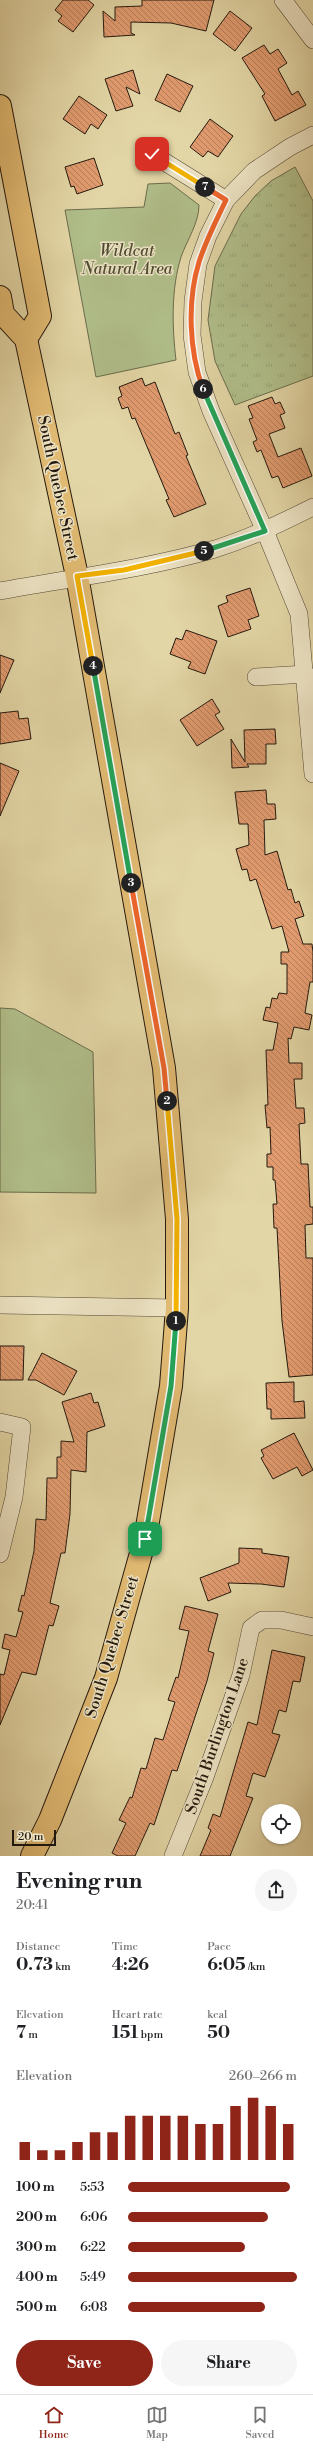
<!DOCTYPE html>
<meta charset="utf-8">
<style>
body{margin:0;font-family:"Libre Bodoni",serif;background:#f6f6f6;color:#202124;height:100vh;display:flex;flex-direction:column;font-size:15px;white-space:nowrap}
*{box-sizing:border-box;margin:0}
p{font-size:13px;color:#757577}
.icon{flex:none;width:22px;height:22px;fill:none;stroke:currentColor;stroke-width:2;stroke-linecap:round;stroke-linejoin:round}
.map{position:relative;height:1856px;overflow:hidden}
.panel{display:flex;flex-direction:column;background:#fff;flex:1}
.panel>*{flex:none}
.tools{position:absolute;left:261px;top:1804px;display:grid;gap:8px}
.tools a{display:grid;place-items:center;width:40px;height:40px;border-radius:50%;background:#fff;box-shadow:0 1px 3px #0004;font-size:20px}
.scale{position:absolute;left:12px;bottom:10px;width:44px;box-sizing:border-box;padding-left:4px;border:2px solid #24190e;border-top:0;font-size:11px;line-height:14px;white-space:nowrap;color:#24190e;-webkit-text-stroke:3px #ede4c5;paint-order:stroke}
.pin{position:absolute;display:grid;place-items:center;width:34px;height:34px;color:#fff;margin:-17px;border-radius:8px;box-shadow:0 2px 6px #0006}
.km{position:absolute;width:20px;height:20px;margin:-10px;border-radius:50%;background:#222;color:#fff;font-size:11px;line-height:20px;text-align:center}
.round{display:grid;place-items:center;flex:none;width:42px;height:42px;border-radius:21px;background:#f6f6f6}
.summary{display:flex;align-items:center;justify-content:space-between;height:68px;padding:0 16px}
h1{font-size:22px;font-weight:700;line-height:30px}
.figures{display:grid;grid-template-columns:repeat(3,1fr);gap:6px;height:68px;padding:4px 16px}
.figures div{display:grid;align-content:center}
.figures b{font-size:17px;font-weight:700}
.figures small{font-size:11px;font-weight:400}
.figures p{font-size:11px}
.chart{height:112px;padding:8px 16px}
.chart p{display:flex;justify-content:space-between}
.chart svg{width:100%;height:72px;margin-top:4px;stroke:#8f2418;stroke-width:6}
.action{display:flex;gap:8px;margin-top:auto;padding:8px 16px}
.action a{flex:1;height:46px;border-radius:24px;background:#8f2418;color:#fff;font-size:16px;font-weight:700;line-height:46px;text-align:center}
.action a+a{background:#f6f6f6;color:#202124}
ul{padding:0 16px;list-style:none;font-size:13px}
li{display:grid;grid-template-columns:64px 48px 1fr;align-items:center;height:30px}
li i{height:10px;border-radius:5px;background:#8f2418}
.dock{display:flex;justify-content:space-around;align-items:center;height:56px;border-top:1px solid #e0e0e0;background:#fff;font-size:11px;color:#757577}
.dock a{display:grid;justify-items:center;gap:2px}
.dock .selected{color:#8f2418}
.map>svg:first-child{display:block}
.grass{fill:url(#grass-tufts);stroke:#6a6c4c}
.park{fill:#b0be8a;stroke:#6a6c4c}
.building{fill:url(#building-back-hatch);stroke:#24190e}
.lines{fill:none;stroke-linecap:round;stroke-linejoin:round}
.minor-casing{stroke:#544834;stroke-width:18}
.major-casing{stroke:#24190e;stroke-width:24}
.minor{stroke:#ede4c5;stroke-width:17}
.major{stroke:#e2bb73;stroke-width:22}
.split-1-casing{stroke:#fff;stroke-width:8}
.split-2-casing{stroke:#fff;stroke-width:8}
.split-3-casing{stroke:#fff;stroke-width:8}
.split-4-casing{stroke:#fff;stroke-width:8}
.split-5-casing{stroke:#fff;stroke-width:8}
.split-6-casing{stroke:#fff;stroke-width:8}
.split-7-casing{stroke:#fff;stroke-width:8}
.split-8-casing{stroke:#fff;stroke-width:8}
.split-1{stroke:#22a559;stroke-width:5}
.split-2{stroke:#f5b400;stroke-width:5}
.split-3{stroke:#f0652b;stroke-width:5}
.split-4{stroke:#22a559;stroke-width:5}
.split-5{stroke:#f5b400;stroke-width:5}
.split-6{stroke:#22a559;stroke-width:5}
.split-7{stroke:#f0652b;stroke-width:5}
.split-8{stroke:#f5b400;stroke-width:5}
.labels{text-anchor:middle;dominant-baseline:central;stroke-width:3;stroke-linejoin:round;paint-order:stroke}
.park-label{font-size:16px;font-style:italic;fill:#4e4b33;stroke:#ede4c5}
.street-label{font-size:16px;fill:#24190e;stroke:#ede4c5}
</style>
<div class="map">
<svg width="313" height="1856" viewBox="0 0 313 1856">
<defs>
<pattern id="grass-tufts" width="24" height="20" patternUnits="userSpaceOnUse"><rect width="24" height="20" fill="#b0be8a"/><path d="M3 7l-1-3M5 7V3M7 7l1-3M15 17l-1-3M17 17v-4M19 17l1-3" fill="none" stroke="#97a376"/></pattern>
<pattern id="building-back-hatch" width="6" height="6" patternUnits="userSpaceOnUse"><rect width="6" height="6" fill="#e19b6f"/><path d="M-1 5l2 2M0 0l6 6M5-1l2 2" fill="none" stroke="#b67e5a"/></pattern>
</defs>
<rect width="100%" height="100%" fill="#e3d6a6"/>
<filter id="stains"><feTurbulence type="fractalNoise" baseFrequency=".005" numOctaves="4"/><feColorMatrix values="0 0 0 0 .2 0 0 0 0 .09 0 0 0 0 .02 0 0 0 .5 -.17"/></filter>
<radialGradient id="worn" r=".72"><stop offset=".6" stop-color="#630" stop-opacity="0"/><stop offset="1" stop-color="#630" stop-opacity=".3"/></radialGradient>
<!-- grass -->
<path class="grass" d="M295,167L313,201V376L235,405L215,361L208,320L215,266L241,214L255,196L271,181Z"/>
<!-- park -->
<g class="park">
<path d="M170,183L199,205C199,223 187,240 181,257C171,289 172,327 176,360L96,377L65,210L144,207L148,184Z"/>
<path d="M0,1008L15,1009L93,1052L96,1193L0,1192Z"/>
</g>
<!-- building -->
<g class="building">
<path d="M63,0H88L94,5L73,32L58,21L62,16L55,10Z"/>
<path d="M142,0H214L206,31L171,23L131,22V33L135,35L104,37L103,11L115,21V7L142,6Z"/>
<path d="M230,11L252,28L235,51L213,34Z"/>
<path d="M264,45L270,54L278,49L287,63L278,69L292,95L298,91L306,105L275,121L262,96L265,94L242,58Z"/>
<path d="M133,70L140,94L126,87L133,106L116,111L105,79Z"/>
<path d="M167,74L193,86L180,112L155,100Z"/>
<path d="M79,96L107,115L98,129L91,124L85,134L63,119Z"/>
<path d="M210,119L233,136L218,157L208,151L203,157L190,147Z"/>
<path d="M94,158L103,185L77,194L74,186L71,187L65,167Z"/>
<path d="M142,378L145,386L155,382L175,434L179,432L188,455L186,456L206,504L174,517L166,500L169,499L135,418L132,419L128,407L122,409L118,398L122,396L119,387Z"/>
<path d="M272,397L275,404L280,402L285,413L280,415L285,428L269,434L278,457L301,448L312,476L283,488L278,476L272,478L261,450L257,452L253,442L257,440L249,419L253,418L248,406Z"/>
<path d="M250,588L259,616L248,620L251,629L228,637L218,606L228,602L226,596Z"/>
<path d="M186,630L217,641L205,674L188,668L191,662L170,654L176,638L182,640Z"/>
<path d="M0,655L14,660L0,693Z"/>
<path d="M212,699L220,712L215,715L224,729L197,746L180,720Z"/>
<path d="M18,711L19,719L28,718L31,739L0,744V713Z"/>
<path d="M275,729L276,744H266V764H247L249,767L232,768L231,739L245,762L244,730Z"/>
<path d="M0,763L19,771L0,816Z"/>
<path d="M266,790L267,804H275L276,819L264,820L265,855L277,851L288,890L291,889L295,903L299,901L304,916L295,919L303,944H312L313,952V982H310L305,1013L312,1015L309,1030L294,1027L291,1039L288,1038L289,1063H302V1079H294L296,1108H304L305,1123L299,1124L301,1164H308L310,1207H313V1224L305,1225L306,1258H313V1375L289,1377L282,1321L277,1228H274L273,1204H277L275,1180H273V1167H267V1154H271L270,1127L267,1128L265,1105H268L266,1050H273L278,1023L263,1020L266,1007L270,1008L272,998L277,999L279,993L287,994V964H281V952H289L282,926L272,929L256,879L250,881L247,869L242,870L236,849L249,845L248,824H239L235,792Z"/>
<path d="M0,1346H24L23,1380H0Z"/>
<path d="M42,1353L77,1371L64,1395L36,1380H28Z"/>
<path d="M294,1382V1402L304,1401L305,1418L271,1419V1409H267L266,1383Z"/>
<path d="M91,1393L94,1403L98,1402L105,1426L87,1432L86,1472L71,1470L70,1514L65,1553H61L50,1603L59,1606L53,1626L49,1625L36,1675L22,1672L0,1725V1674L4,1675L10,1650L2,1648L5,1634L16,1637L23,1612L18,1611L22,1595L24,1596L34,1551L36,1519L46,1520L47,1478H57V1457H61V1441L74,1442L62,1402Z"/>
<path d="M294,1433L313,1470L302,1476L297,1467L273,1479L261,1458L264,1456L261,1450Z"/>
<path d="M239,1548L262,1549V1553L289,1557L284,1587L261,1584L228,1583L231,1592L208,1601L200,1578L239,1563Z"/>
<path d="M185,1606L218,1614L208,1651L214,1653L207,1681L177,1771L172,1770L154,1825L150,1823L135,1856H118L112,1853L126,1823L119,1820L130,1797L132,1798L141,1768L146,1769L155,1738L163,1740L175,1702L168,1700L176,1677L178,1678L189,1631L179,1629Z"/>
<path d="M272,1650L305,1657L300,1682L293,1681L286,1712L279,1710L272,1733L280,1735L265,1777L253,1773L246,1796L253,1798L230,1856H200L211,1830L208,1828L213,1814L220,1817L248,1722L257,1725Z"/>
</g>
<g class="lines">
<!-- minor casing -->
<g class="minor-casing">
<g id="minor">
<path d="M283,0L313,40"/>
<path d="M313,135L290,147L254,171L226,200L208,236L198,264L193,301L192,335L197,372L211,411L265,531L299,614L313,774"/>
<path d="M152,154L226,200"/>
<path d="M0,591C72,578 145,569 215,549C250,538 281,523 313,507"/>
<path d="M256,677L306,674"/>
<path d="M0,1305L177,1308"/>
<path d="M0,1422L22,1427L14,1497L0,1554"/>
<path d="M173,1856L205,1777L241,1675L251,1628L262,1620H281L313,1627"/>
</g>
</g>
<!-- major casing -->
<g class="major-casing">
<g id="major">
<path d="M0,106L40,316L26,339"/>
<path d="M0,297L3,314L26,339L77,576L164,1068L177,1219V1308L171,1386L145,1539L106,1678L50,1820L32,1856"/>
</g>
</g>
<!-- minor -->
<use href="#minor" class="minor"/>
<!-- major -->
<use href="#major" class="major"/>
</g>
<g class="lines">
<!-- split-1 casing -->
<g class="split-1-casing">
<path id="split-1" d="M145,1539L171,1386L176,1321"/>
</g>
<!-- split-2 casing -->
<g class="split-2-casing">
<path id="split-2" d="M167,1101L177,1219L176,1321"/>
</g>
<!-- split-3 casing -->
<g class="split-3-casing">
<path id="split-3" d="M131,883L164,1068L167,1101"/>
</g>
<!-- split-4 casing -->
<g class="split-4-casing">
<path id="split-4" d="M93,666L131,883"/>
</g>
<!-- split-5 casing -->
<g class="split-5-casing">
<path id="split-5" d="M93,666L77,576L124,570L204,551"/>
</g>
<!-- split-6 casing -->
<g class="split-6-casing">
<path id="split-6" d="M203,389L265,531L204,551"/>
</g>
<!-- split-7 casing -->
<g class="split-7-casing">
<path id="split-7" d="M203,389C189,351 187,301 199,262C206,240 216,221 226,200L205,187"/>
</g>
<!-- split-8 casing -->
<g class="split-8-casing">
<path id="split-8" d="M152,154L205,187"/>
</g>
<!-- split-1 -->
<use href="#split-1" class="split-1"/>
<!-- split-2 -->
<use href="#split-2" class="split-2"/>
<!-- split-3 -->
<use href="#split-3" class="split-3"/>
<!-- split-4 -->
<use href="#split-4" class="split-4"/>
<!-- split-5 -->
<use href="#split-5" class="split-5"/>
<!-- split-6 -->
<use href="#split-6" class="split-6"/>
<!-- split-7 -->
<use href="#split-7" class="split-7"/>
<!-- split-8 -->
<use href="#split-8" class="split-8"/>
</g>
<g class="labels">
<!-- park labels -->
<g class="park-label">
<text x="127" y="251">Wildcat<tspan x="127" dy="18">Natural Area</tspan></text>
</g>
<!-- street labels -->
<g class="street-label">
<text transform="translate(58 488) rotate(78)">South Quebec Street</text>
<text transform="translate(112 1647) rotate(-73)">South Quebec Street</text>
<text transform="translate(217 1736) rotate(-71)">South Burlington Lane</text>
</g>
</g>
<rect width="100%" height="100%" filter="url(#stains)"/>
<rect width="100%" height="100%" fill="url(#worn)"/>
</svg>
<div class="tools">
<a><svg class="icon" aria-label="locate" viewBox="0 0 24 24"><circle cx="12" cy="12" r="6"/><path d="M12 2v4M12 18v4M2 12h4M18 12h4"/></svg></a>
</div>
<div class="scale">20 m</div>
<div class="pin" style="left:145px;top:1539px;background:#1e9e55"><svg class="icon" aria-label="arrive" viewBox="0 0 24 24"><path d="M6 21V4h12l-3 4 3 4H6"/></svg></div>
<div class="pin" style="left:152px;top:154px;background:#d93025"><svg class="icon" aria-label="check" viewBox="0 0 24 24"><path d="M5 12l5 5 9-10"/></svg></div>
<b class="km" style="left:176px;top:1321px">1</b>
<b class="km" style="left:167px;top:1101px">2</b>
<b class="km" style="left:131px;top:883px">3</b>
<b class="km" style="left:93px;top:666px">4</b>
<b class="km" style="left:204px;top:551px">5</b>
<b class="km" style="left:203px;top:389px">6</b>
<b class="km" style="left:205px;top:187px">7</b>
</div>
<section class="panel">
<div class="summary"><div><h1>Evening run</h1><p>20:41</p></div><a class="round"><svg class="icon" aria-label="share" viewBox="0 0 24 24"><path d="M12 15V3M7 8l5-5 5 5M5 13v7h14v-7"/></svg></a></div>
<div class="figures">
<div><p>Distance</p><b>0.73<small> km</small></b></div>
<div><p>Time</p><b>4:26</b></div>
<div><p>Pace</p><b>6:05<small> /km</small></b></div>
</div>
<div class="figures">
<div><p>Elevation</p><b>7<small> m</small></b></div>
<div><p>Heart rate</p><b>151<small> bpm</small></b></div>
<div><p>kcal</p><b>50</b></div>
</div>
<div class="chart"><p><span>Elevation</span>260–266 m</p>
<svg viewBox="0 0 160 44" preserveAspectRatio="none"><path d="M5 44V33M15 44V38M25 44V38M35 44V33M45 44V27M55 44V27M65 44V17M75 44V17M85 44V17M95 44V17M105 44V22M115 44V22M125 44V11M135 44V6M145 44V11M155 44V22"/></svg>
</div>
<ul>
<li><b>100 m</b>5:53<i style="width:96%"></i></li>
<li><b>200 m</b>6:06<i style="width:83%"></i></li>
<li><b>300 m</b>6:22<i style="width:69%"></i></li>
<li><b>400 m</b>5:49<i style="width:100%"></i></li>
<li><b>500 m</b>6:08<i style="width:81%"></i></li>
</ul>
<div class="action"><a>Save</a><a>Share</a></div>
</section>
<nav class="dock">
<a class="selected"><svg class="icon" aria-label="home" viewBox="0 0 24 24"><path d="M3 11l9-7 9 7M6 9v11h12V9"/></svg>Home</a>
<a><svg class="icon" aria-label="map" viewBox="0 0 24 24"><path d="M3 6l6-2 6 2 6-2v14l-6 2-6-2-6 2zM9 4v14M15 6v14"/></svg>Map</a>
<a><svg class="icon" aria-label="saved" viewBox="0 0 24 24"><path d="M7 4h10v16l-5-4-5 4z"/></svg>Saved</a>
</nav>
